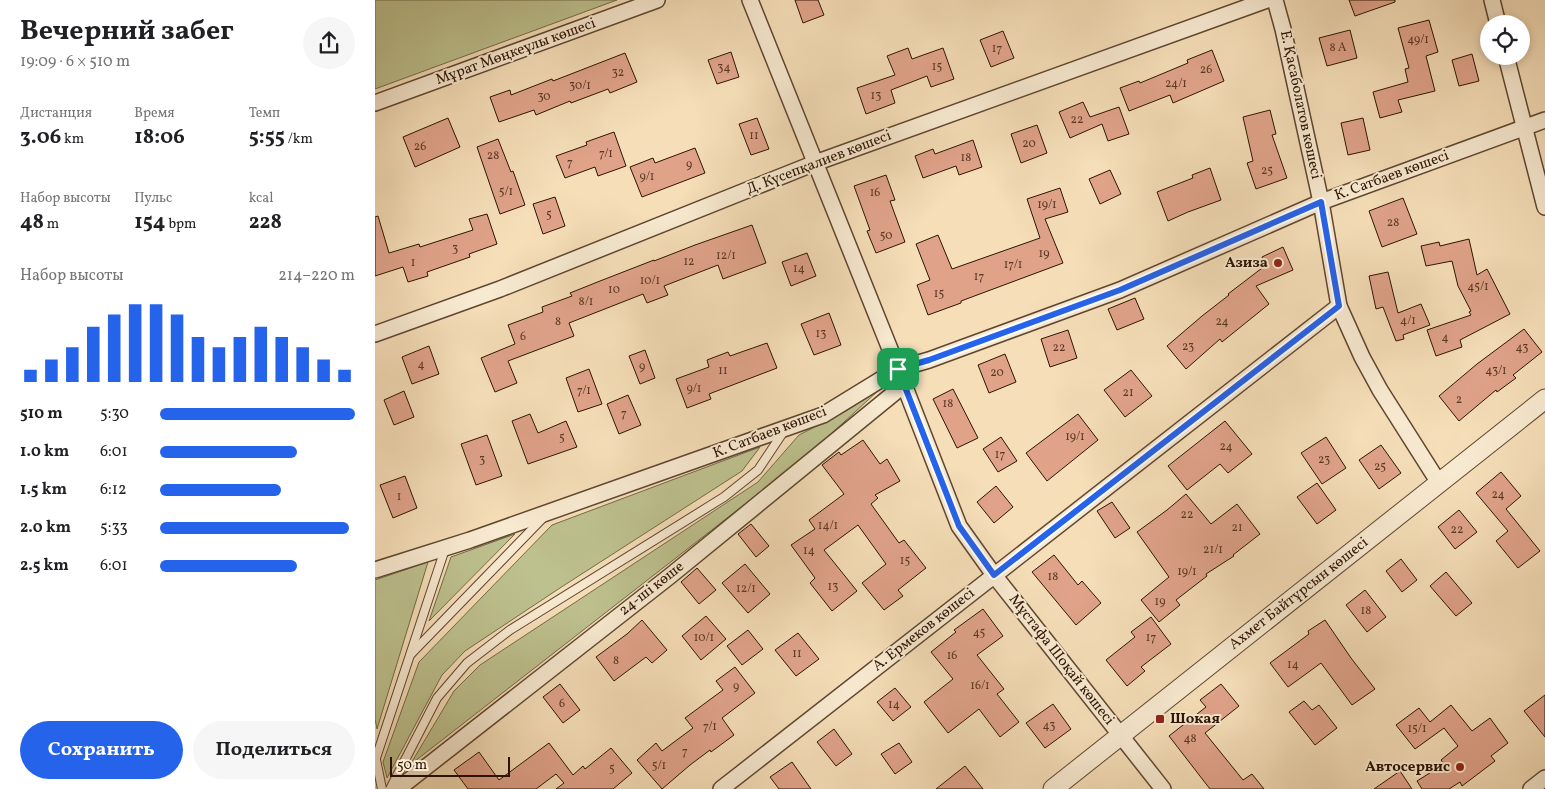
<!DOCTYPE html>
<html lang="ru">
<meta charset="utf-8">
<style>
body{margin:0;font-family:Vollkorn,serif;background:#f6f6f6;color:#202124;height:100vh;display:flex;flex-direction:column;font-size:19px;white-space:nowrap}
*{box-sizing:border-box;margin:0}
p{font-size:16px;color:#757577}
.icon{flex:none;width:28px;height:28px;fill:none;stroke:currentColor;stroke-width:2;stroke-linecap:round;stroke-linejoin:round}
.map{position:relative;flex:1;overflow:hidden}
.details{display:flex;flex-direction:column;background:#fff;width:375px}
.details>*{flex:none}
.fabs{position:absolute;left:1105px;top:15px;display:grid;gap:10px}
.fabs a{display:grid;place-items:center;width:50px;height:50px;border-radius:50%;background:#fff;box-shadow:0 2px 8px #0003;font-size:25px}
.scale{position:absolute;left:15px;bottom:12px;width:120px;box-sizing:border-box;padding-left:5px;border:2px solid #2d1402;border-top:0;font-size:14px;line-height:18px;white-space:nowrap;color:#2d1402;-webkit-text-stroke:4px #f8ead1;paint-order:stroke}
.pin{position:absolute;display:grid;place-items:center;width:42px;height:42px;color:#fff;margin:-21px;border-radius:10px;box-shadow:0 2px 8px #0006}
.round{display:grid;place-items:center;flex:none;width:52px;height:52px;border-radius:26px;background:#f6f6f6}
.overview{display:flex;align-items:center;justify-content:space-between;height:85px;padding:0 20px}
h1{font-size:28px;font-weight:700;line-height:38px}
.figures{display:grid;grid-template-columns:repeat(3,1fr);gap:8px;height:85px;padding:5px 20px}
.figures div{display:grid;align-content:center}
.figures b{font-size:21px;font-weight:700}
.figures small{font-size:14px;font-weight:400}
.figures p{font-size:14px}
.chart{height:140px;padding:10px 20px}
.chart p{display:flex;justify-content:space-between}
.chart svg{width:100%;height:90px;margin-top:5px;stroke:#2563eb;stroke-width:6}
.primary-button{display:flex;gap:10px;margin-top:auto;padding:10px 20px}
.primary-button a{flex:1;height:58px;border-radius:30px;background:#2563eb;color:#fff;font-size:20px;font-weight:700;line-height:58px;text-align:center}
.primary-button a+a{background:#f6f6f6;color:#202124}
ul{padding:0 20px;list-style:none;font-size:16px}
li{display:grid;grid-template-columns:80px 60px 1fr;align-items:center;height:38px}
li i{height:12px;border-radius:6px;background:#2563eb}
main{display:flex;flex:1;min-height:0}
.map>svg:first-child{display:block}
.green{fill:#bdc18e;stroke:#756a48}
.building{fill:#e0a38a;stroke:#2d1402}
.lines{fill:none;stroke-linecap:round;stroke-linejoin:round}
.service-casing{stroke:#5f4630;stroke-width:10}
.minor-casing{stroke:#5f4630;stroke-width:18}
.tertiary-casing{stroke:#5f4630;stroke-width:21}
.service{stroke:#f8ead1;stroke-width:8}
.minor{stroke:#f8ead1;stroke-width:15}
.tertiary{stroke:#f8ead1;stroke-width:19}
.route-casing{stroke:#fff;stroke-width:10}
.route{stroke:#2563eb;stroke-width:6}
.poi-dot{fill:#8f2418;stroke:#f8ead1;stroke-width:2}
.labels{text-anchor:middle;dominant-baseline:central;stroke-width:4;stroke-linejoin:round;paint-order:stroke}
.number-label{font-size:12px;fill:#5a3824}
.street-label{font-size:15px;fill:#2d1402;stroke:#f8ead1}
.poi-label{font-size:15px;font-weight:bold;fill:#2d1402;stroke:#f8ead1;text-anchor:end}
</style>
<main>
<section class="details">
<div class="overview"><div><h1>Вечерний забег</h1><p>19:09 · 6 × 510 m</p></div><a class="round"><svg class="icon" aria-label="share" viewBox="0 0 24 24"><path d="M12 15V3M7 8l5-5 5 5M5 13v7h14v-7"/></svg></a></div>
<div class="figures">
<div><p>Дистанция</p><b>3.06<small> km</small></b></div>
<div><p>Время</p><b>18:06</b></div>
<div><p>Темп</p><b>5:55<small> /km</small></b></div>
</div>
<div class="figures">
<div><p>Набор высоты</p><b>48<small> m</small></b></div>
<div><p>Пульс</p><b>154<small> bpm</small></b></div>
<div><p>kcal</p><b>228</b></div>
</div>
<div class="chart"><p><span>Набор высоты</span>214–220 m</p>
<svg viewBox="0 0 160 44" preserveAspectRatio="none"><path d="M5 44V38M15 44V33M25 44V27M35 44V17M45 44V11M55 44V6M65 44V6M75 44V11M85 44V22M95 44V27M105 44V22M115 44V17M125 44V22M135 44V27M145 44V33M155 44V38"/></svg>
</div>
<ul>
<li><b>510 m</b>5:30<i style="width:100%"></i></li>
<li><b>1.0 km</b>6:01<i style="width:70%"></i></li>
<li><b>1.5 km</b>6:12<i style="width:62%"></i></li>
<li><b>2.0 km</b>5:33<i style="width:97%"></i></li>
<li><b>2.5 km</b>6:01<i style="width:70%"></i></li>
</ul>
<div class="primary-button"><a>Сохранить</a><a>Поделиться</a></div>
</section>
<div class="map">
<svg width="1170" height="789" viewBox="0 0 1170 789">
<rect width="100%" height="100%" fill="#f5deb8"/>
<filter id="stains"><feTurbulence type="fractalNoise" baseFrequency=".004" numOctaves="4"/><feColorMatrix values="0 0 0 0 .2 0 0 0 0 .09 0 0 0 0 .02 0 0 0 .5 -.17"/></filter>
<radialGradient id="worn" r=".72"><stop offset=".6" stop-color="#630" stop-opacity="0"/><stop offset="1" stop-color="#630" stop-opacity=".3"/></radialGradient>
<!-- green -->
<g class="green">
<path d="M0,0H242L0,89Z"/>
<path d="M504,390L433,455L35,765L79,691L105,665L383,482L424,435L471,411Z"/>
<path d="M385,447L367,471L188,586L90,651L67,675L12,778L8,762L44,662L177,525Z"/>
<path d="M140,534L54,621L76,557Z"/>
<path d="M53,562L2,729L0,719V580Z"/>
</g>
<!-- building -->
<g class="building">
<path d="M420,0H443L449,15L428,23Z"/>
<path d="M974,0H1020V2L980,16Z"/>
<path d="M1054,20L1063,52L1051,56L1060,91L1023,100L1027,112L1005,118L998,92L1033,82L1030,69L1034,68L1023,28Z"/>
<path d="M975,30L982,58L952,66L944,38Z"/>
<path d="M628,31L639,58L616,67L605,40Z"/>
<path d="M533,48L537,59L568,48L579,79L556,87L552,76L516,90L520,103L491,114L482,88L520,75L512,56Z"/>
<path d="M837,50L849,81L798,103L795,95L754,111L745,88L764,81L765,83L813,63L812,60Z"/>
<path d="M356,52L364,77L342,84L333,60Z"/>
<path d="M250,53L262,82L235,93L233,89L196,103L195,101L161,115L159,110L124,122L115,97L135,90L136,95L177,79L178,81Z"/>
<path d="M1097,54L1104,81L1084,86L1077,60Z"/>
<path d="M708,102L715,117L744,107L754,134L733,141L727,124L695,138L684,112Z"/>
<path d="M895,110L901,134L897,135L912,178L881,189L872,163L878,161L868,117Z"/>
<path d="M73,118L85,147L40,167L28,137Z"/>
<path d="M382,118L394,149L376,155L364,124Z"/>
<path d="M988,118L995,150L973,155L966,123Z"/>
<path d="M662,125L672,153L646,163L636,134Z"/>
<path d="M239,132L251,166L223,176L220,167L190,178L181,156L212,145L211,142Z"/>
<path d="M123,139L136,172L138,171L150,205L125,214L102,147Z"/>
<path d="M598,140L607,167L584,175L581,166L548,178L540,156L558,149L560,154Z"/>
<path d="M320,148L330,173L267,197L255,167L278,158L280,163Z"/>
<path d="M835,168L846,200L813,212L793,221L782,192L818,178L817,175Z"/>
<path d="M735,170L746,194L725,204L714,179Z"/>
<path d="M511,175L520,200L515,201L530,242L501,253L492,231L495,230L479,186Z"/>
<path d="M685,188L693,212L670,219L688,263L586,301V303L553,315L542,285L555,280L541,244L563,235L577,269L665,238L652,199Z"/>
<path d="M180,197L190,226L168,234L158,204Z"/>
<path d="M1028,198L1042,234L1007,247L994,211Z"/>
<path d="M112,214L122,244L94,254L95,257L52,272L53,276L33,282L28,267L0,276V217L3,216L14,253L44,244L45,247L98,230L94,219Z"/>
<path d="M377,225L391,263L348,279L343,265L289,286L293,295L272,303L268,294L194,323L199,336L133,361L142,383L120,392L106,358L140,344L133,325L168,312L167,307L197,296L195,293L225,281L279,260V261L320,245Z"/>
<path d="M1094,239L1102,275L1112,269L1135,314L1085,340L1087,347L1061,356L1052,330L1096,315L1094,312L1096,311L1083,286L1077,261L1051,266L1046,246L1064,242L1065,246Z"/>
<path d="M908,247L918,270L881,286L894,304L847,342L845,339L811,369L792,346L827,316L854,295L853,294L891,265L887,257Z"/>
<path d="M432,253L441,276L416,286L407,262Z"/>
<path d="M1013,272L1023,313L1046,304L1055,325L1028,335L1029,339L1021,341L1008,307L1001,309L994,276Z"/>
<path d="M760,298L769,319L742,330L733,309Z"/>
<path d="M454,313L466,345L439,355L426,324Z"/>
<path d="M1149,329L1167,352L1138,375L1141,378L1122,392L1121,390L1084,421L1064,396L1102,364Z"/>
<path d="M693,330L702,358L675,367L666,339Z"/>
<path d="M392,343L402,368L334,394L336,399L312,408L301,379L334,367L332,360L353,352L355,356Z"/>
<path d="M54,346L64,374L37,384L27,357Z"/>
<path d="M270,350L280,378L265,384L254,356Z"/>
<path d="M630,354L641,382L614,393L603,365Z"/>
<path d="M214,369L227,404L203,412L191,378Z"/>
<path d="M756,370L777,396L750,417L729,390Z"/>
<path d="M578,389L603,438L582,448L558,399Z"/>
<path d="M29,391L39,417L19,425L9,400Z"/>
<path d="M253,395L266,425L244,434L232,404Z"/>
<path d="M155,414L163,433L191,421L202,447L153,464L137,421Z"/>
<path d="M703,414L723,440L672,481L651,453Z"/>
<path d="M850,421L877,454L853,473L845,464L812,490L793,466Z"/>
<path d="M112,435L127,476L101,485L86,444Z"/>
<path d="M626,437L642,461L623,472L608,449Z"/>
<path d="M951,437L971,468L947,484L926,453Z"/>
<path d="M488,440L505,464L512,459L525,481L500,495L503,498L496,504L524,543L529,540L551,568L523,590L528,596L509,610L487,583L511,564L483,525L449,550L482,591L457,611L435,583L440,578L416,545L440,529L434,520L469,494L447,465L464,452L466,455Z"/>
<path d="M1006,445L1026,473L1004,489L984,460Z"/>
<path d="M1126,472L1146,496L1131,509L1165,551L1143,568L1121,541L1133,531L1101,493Z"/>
<path d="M30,476L42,508L18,518L5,485Z"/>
<path d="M942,483L961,510L942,524L922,497Z"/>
<path d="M621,486L638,507L619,523L602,502Z"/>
<path d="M811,494L836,524L862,504L885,534L858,555L859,556L831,574L832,576L801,600L805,605L784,622L766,600L794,577L762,532L792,510Z"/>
<path d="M737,502L755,528L740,538L722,511Z"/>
<path d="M1084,510L1102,532L1080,549L1063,527Z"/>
<path d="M376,524L394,546L381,557L363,534Z"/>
<path d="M679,555L703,585L707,581L726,603L701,625L657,572Z"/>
<path d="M1026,559L1042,580L1027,592L1011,571Z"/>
<path d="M370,564L395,594L373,613L347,583Z"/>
<path d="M322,568L341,590L324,604L306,582Z"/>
<path d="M1071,572L1097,603L1081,616L1055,586Z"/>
<path d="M990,590L1011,617L992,632L971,605Z"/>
<path d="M608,609L628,636L602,655L629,689L622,694L644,722L625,737L604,709L573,733L549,702L578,679L556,652L581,632L579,630Z"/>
<path d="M331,616L351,639L326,660L307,636Z"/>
<path d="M776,617L796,644L766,667L770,671L752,686L731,660L760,637L756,632Z"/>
<path d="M267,620L292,650L277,663L271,657L239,681L221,657L252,634Z"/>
<path d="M950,620L976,658L1000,689L977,705L946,663L913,687L895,663L934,634L933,631Z"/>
<path d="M373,630L388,649L367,665L352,646Z"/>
<path d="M423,633L444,659L421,676L400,650Z"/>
<path d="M360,667L380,693L347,718L359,735L336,752L335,750L315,765L287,789L262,760L281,743L287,751L318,728L310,718L348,690L341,681Z"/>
<path d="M185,684L205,710L188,723L168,697Z"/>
<path d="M846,684L864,706L830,733L868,780L877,774L889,789H835L794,736L831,707L825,700Z"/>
<path d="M520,688L536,707L518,721L502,702Z"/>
<path d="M1170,695V737L1149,711Z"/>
<path d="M929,701L937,710L944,705L962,728L940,745L914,712Z"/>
<path d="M678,704L696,729L670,748L651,723Z"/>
<path d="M1076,705L1097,731L1115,718L1133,743L1116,756L1120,761L1087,786L1085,782L1074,789H1047L1042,781L1069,764L1066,760L1083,746L1069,728L1040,749L1021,725L1044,708L1055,722Z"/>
<path d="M459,729L477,754L461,766L442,742Z"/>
<path d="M174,743L198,775L208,766L210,769L236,748L257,773L238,789H181L189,783L181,774L161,789H93L79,770L104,752L124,780Z"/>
<path d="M524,743L537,762L520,774L506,754Z"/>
<path d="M417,762L436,789H404L395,777Z"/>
<path d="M590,766L608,789H561Z"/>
<path d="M1025,771L1037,789H999Z"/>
</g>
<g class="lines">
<!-- service casing -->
<g class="service-casing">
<g id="service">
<path d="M36,654L167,519"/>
<path d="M0,755L7,789"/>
<path d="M1,758L70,549"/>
<path d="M15,789L62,698L92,663L135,630L349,497L383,470L409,431"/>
</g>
</g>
<!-- minor casing -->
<g class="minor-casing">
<g id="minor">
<path d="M375,0L523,369L584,526L619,575L788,789"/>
<path d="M900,0L908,29L946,202L964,306L987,357L1005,390L1064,483"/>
<path d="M1117,0L1123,24"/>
<path d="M1131,56L1170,207"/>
<path d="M0,103L282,0"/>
<path d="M0,334L125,289L440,163L892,0"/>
<path d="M0,570L95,540L448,415L523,369L554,360L745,290L946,202L1170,120"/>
<path d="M23,789L295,576L529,385"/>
<path d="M346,789L964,306"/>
<path d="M1156,789L1170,778"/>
</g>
</g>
<!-- tertiary casing -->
<g class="tertiary-casing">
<path id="tertiary" d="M678,789L1170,399"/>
</g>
<!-- service -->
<use href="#service" class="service"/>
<!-- minor -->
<use href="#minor" class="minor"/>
<!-- tertiary -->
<use href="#tertiary" class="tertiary"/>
</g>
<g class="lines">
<!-- route casing -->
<g class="route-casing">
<path id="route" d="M946,202L964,306L619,575L584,526L523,369L554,360L745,290Z"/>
</g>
<!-- route -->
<use href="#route" class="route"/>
</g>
<!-- markers -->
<g class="poi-dot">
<circle cx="903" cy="263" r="5"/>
<rect x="780" y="714" width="10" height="10" rx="2.5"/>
<circle cx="1085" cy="767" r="5"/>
</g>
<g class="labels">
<!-- number labels -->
<g class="number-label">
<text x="1043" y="40">49/1</text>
<text x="963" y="48">8 А</text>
<text x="622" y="49">17</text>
<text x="562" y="67">15</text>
<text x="349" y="68">34</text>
<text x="831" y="70">26</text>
<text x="243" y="73">32</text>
<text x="801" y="84">24/1</text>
<text x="205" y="86">30/1</text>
<text x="501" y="96">13</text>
<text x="169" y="97">30</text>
<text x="702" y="120">22</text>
<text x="379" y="136">11</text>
<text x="654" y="144">20</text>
<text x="45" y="147">26</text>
<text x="231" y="154">7/1</text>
<text x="118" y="156">28</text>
<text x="591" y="158">18</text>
<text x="195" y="163">7</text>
<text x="314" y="165">9</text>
<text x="892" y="171">25</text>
<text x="272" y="177">9/1</text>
<text x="131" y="192">5/1</text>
<text x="500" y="193">16</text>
<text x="672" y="205">19/1</text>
<text x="174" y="215">5</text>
<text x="1018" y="223">28</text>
<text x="511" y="236">50</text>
<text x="80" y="249">3</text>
<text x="669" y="254">19</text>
<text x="351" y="256">12/1</text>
<text x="314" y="262">12</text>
<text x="38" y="263">1</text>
<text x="638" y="265">17/1</text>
<text x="424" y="269">14</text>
<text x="604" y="277">17</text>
<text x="275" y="281">10/1</text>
<text x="1103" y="287">45/1</text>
<text x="239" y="290">10</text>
<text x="564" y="294">15</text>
<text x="211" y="302">8/1</text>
<text x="1033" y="321">4/1</text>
<text x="183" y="322">8</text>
<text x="847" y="322">24</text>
<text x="446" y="334">13</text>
<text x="148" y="337">6</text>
<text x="1070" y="338">4</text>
<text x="813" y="347">23</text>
<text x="684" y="348">22</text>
<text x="1147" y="348">43</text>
<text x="46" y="365">4</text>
<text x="267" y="367">9</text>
<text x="348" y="371">11</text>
<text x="1121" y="371">43/1</text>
<text x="622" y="373">20</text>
<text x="319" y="389">9/1</text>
<text x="209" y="391">7/1</text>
<text x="753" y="393">21</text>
<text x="1084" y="400">2</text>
<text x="573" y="404">18</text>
<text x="249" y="414">7</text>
<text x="700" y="437">19/1</text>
<text x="187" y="438">5</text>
<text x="851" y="447">24</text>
<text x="625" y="455">17</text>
<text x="107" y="460">3</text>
<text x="949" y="460">23</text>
<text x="1005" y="467">25</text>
<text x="1123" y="495">24</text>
<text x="24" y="497">1</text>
<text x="812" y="515">22</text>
<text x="453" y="526">14/1</text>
<text x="862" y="528">21</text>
<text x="1082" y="530">22</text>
<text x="838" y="550">21/1</text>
<text x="434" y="551">14</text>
<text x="530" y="561">15</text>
<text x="812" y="572">19/1</text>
<text x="678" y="577">18</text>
<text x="458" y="587">13</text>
<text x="371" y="589">12/1</text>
<text x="785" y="602">19</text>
<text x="991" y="611">18</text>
<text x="604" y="633">45</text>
<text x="329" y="638">10/1</text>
<text x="776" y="638">17</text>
<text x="422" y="654">11</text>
<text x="577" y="656">16</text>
<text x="241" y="661">8</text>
<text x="918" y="665">14</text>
<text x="605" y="686">16/1</text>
<text x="361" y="687">9</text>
<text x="187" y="704">6</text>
<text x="519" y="705">14</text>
<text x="674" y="726">43</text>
<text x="335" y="727">7/1</text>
<text x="1042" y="729">15/1</text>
<text x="815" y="739">48</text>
<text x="310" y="752">7</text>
<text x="284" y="766">5/1</text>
<text x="237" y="769">5</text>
</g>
<!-- street labels -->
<g class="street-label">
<text transform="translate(141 52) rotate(-20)">Мұрат Мөңкеұлы көшесі</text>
<text transform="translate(925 105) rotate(78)">Е. Қасаболатов көшесі</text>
<text transform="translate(444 163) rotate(-21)">Д. Күсепқалиев көшесі</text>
<text transform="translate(1017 176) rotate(-20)">К. Сатбаев көшесі</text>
<text transform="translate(395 433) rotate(-21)">К. Сатбаев көшесі</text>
<text transform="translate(277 589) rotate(-38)">24-ші көше</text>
<text transform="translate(924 594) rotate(-38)">Ахмет Байтұрсын көшесі</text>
<text transform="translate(549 630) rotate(-38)">А. Ермеков көшесі</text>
<text transform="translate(686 660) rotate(52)">Мұстафа Шоқай көшесі</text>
</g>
<!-- poi labels -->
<g class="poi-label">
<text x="893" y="263">Азиза</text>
<text x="795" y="719" text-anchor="start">Шокая</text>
<text x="1075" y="767">Автосервис</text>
</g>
</g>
<rect width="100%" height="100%" filter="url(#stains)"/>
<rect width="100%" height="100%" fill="url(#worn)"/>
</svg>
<div class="fabs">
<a><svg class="icon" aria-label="locate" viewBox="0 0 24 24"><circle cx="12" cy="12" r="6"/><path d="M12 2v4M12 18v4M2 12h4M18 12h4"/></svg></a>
</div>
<div class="scale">50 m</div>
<div class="pin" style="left:523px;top:369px;background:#1e9e55"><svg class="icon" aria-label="arrive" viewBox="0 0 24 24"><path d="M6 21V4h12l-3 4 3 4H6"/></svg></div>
</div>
</main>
